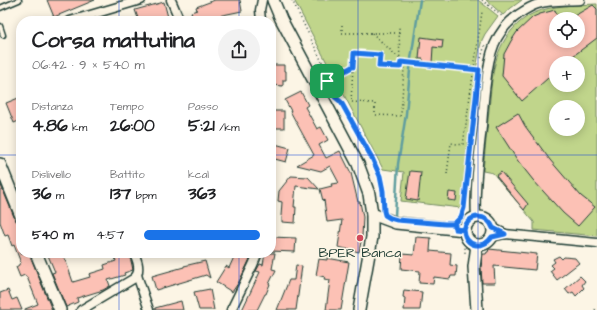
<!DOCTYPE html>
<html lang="it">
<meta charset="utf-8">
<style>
body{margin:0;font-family:"Architects Daughter",sans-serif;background:#f2f2f2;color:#202124;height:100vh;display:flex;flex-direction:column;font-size:15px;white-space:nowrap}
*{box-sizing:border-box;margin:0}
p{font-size:13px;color:#757577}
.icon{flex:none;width:22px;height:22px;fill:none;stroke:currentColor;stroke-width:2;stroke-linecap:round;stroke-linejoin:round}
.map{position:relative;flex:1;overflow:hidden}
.sheet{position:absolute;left:16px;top:16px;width:260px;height:242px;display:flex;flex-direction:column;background:#fff;border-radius:16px;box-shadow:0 2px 10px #0003}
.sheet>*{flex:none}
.buttons{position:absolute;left:549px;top:12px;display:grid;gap:8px}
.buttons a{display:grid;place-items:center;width:36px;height:36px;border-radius:50%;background:#fff;box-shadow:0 2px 10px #0003;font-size:20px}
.pin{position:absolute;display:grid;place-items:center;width:34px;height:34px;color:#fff;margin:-17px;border-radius:8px;box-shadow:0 2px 6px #0006}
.round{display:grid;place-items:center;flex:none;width:42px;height:42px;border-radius:21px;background:#f2f2f2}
.overview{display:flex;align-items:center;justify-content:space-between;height:68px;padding:0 16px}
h1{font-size:22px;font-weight:800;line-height:30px}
.metrics{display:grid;grid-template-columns:repeat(3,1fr);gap:6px;height:68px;padding:4px 16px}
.metrics div{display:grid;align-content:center}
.metrics b{font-size:17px;font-weight:800}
.metrics small{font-size:11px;font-weight:400}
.metrics p{font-size:11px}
ul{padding:0 16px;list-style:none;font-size:13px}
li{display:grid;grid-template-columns:64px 48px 1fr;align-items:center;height:30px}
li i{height:10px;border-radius:5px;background:#1a73e8}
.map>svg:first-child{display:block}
.green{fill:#c0d58b;stroke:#708960;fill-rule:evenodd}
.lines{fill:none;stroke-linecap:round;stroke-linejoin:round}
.stream{stroke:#619e9f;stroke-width:2.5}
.building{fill:#fcc1b5;stroke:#1f3d34}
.lane-casing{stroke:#1f3d34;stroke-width:7}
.street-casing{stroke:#1f3d34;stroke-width:11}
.secondary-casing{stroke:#1f3d34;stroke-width:14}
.path{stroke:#1f3d34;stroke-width:1.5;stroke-dasharray:1 3;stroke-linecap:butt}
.lane{stroke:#fcf5e5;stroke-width:4}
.street{stroke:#fcf5e5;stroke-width:8}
.secondary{stroke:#fcf5e5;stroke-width:11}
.route-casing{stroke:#fff;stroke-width:8}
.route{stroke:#1a73e8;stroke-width:5}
.grid{fill:none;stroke:#1d4ed8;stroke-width:1;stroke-opacity:0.55}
.poi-dot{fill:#d1495b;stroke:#fcf5e5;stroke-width:1.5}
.labels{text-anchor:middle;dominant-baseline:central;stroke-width:3;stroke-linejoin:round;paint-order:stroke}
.poi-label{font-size:14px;fill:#1f3d34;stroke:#fcf5e5}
</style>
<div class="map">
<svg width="597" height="310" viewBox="0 0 597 310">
<rect width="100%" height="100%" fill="#fcf5e5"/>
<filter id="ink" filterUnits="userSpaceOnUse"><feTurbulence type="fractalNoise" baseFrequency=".025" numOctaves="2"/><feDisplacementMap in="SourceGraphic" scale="8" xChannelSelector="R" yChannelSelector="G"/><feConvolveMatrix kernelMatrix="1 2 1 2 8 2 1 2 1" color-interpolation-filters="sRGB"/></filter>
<g filter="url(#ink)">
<!-- green -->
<g class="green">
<path d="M294,0H478L498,16L485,34L482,40L480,47L476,70L461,208L401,201L404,172L383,169Z"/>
<path d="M486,0H522L511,8L503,15Z"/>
<path d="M597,4V236L534,230V222L493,173L483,171C485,151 487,130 489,110C492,81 492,53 512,30C518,23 525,17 534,13C553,5 576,5 597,4ZM556,19H578V41H556ZM556,63H578V85H556ZM556,107H578V129H556Z"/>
</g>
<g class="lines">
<!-- stream -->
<path class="stream" d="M395,216L398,164L406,114L411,59L420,0"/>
</g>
<!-- building -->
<g class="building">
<path d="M47,0H95L54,17Z"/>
<path d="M215,0H240L242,11L218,16L219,18L212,21H194L191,12L197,10L196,7Z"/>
<path d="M164,2L169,21H139L135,10Z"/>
<path d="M593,5L597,9V38L573,56L564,63H556V71L522,101L502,76L504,54L511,41L517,32L533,17L540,14L555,10L559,19H556V41H578V19H569Z"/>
<path d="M421,37L443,40L442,48L433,47L432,63L423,62V59H419Z"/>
<path d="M271,65H284V71H286V80H283V86L271,85Z"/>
<path d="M301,92L308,105L305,107L317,129L321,127L328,140L319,145L326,158L340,151L351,173L358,202H360L363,217L362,237L359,252L338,247L342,220L327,222L324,200L323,201L320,189L332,186L331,184L339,183L330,166L321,171L297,165L314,155L290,111H291L285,100Z"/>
<path d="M21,97V120L14,123L6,103Z"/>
<rect x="271" y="111" width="13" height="17"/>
<path d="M518,113L525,126L550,160L581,196L595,207L578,226L563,213L533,180L518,161L496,127Z"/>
<path d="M271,143L290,148L286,162L271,158Z"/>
<path d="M410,171L421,172L418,201L406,199Z"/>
<path d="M501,172L528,204L524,210L496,176Z"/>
<path d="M291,176L308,177L319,189L296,186L294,207H296L295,223L282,222V217L281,216L282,202L278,201L279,191Z"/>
<path d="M0,183L15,219L17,222L21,223V253H29L52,310H25V309L38,304L27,277H26L25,275L20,277L16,267L19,265V264L21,263L14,245L12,246L8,235L5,236L0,222Z"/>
<path d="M449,192L457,193L456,201L448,200Z"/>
<path d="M271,237L296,238L295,252L271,251Z"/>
<path d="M416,237L431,238L430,251L451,253L450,265L457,266L456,276H451L450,279L434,277L433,284L419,283L420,271L401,269L402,254L414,255Z"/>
<path d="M489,249L537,254L535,270L494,266L495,283H482L481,267L483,254H486L487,252H488Z"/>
<path d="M47,253H63L73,282L90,277L89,274L105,269L104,265L116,261L113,253H129L132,265L133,270L124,273L125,275L108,280L110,286L103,290L77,298L78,302L66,307L52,273L55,272Z"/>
<path d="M265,253H275L272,269L276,270L269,284H270L266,294H265L257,310H242L260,272L256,271L260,264L263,265Z"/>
<path d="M241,255L250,259L239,282L232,292L216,282L226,266L229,268L234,257L239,259Z"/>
<path d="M559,256L562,259L564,257L575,258L579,263L557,280L550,271L554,268L551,265L555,262L553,259Z"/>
<path d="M327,258L349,262L341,310H326L330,280L324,279L325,277L316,275L319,259L327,260Z"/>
<path d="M205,261L210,278L206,275L156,290L152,276L184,267V266Z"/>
<path d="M296,265L302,266L296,310H277L289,280H294Z"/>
<path d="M580,276L585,281L582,285L584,288L576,296L573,292L569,294L565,289Z"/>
<path d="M210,289L214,310H199L194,292Z"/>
<path d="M8,290L12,300L17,298L22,310H0V293Z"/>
<path d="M404,290L422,292L420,310H404L405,298L403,297Z"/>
<path d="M181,301L183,310H155V308Z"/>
</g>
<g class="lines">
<!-- lane casing -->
<g class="lane-casing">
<g id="lane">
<path d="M0,8L19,0"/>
<path d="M0,26L3,35"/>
</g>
</g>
<!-- street casing -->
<g class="street-casing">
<g id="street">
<path d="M171,0L180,21"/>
<path d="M70,21L141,0"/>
<path d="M261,21L260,10L262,0"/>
<path d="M476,217C474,187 479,156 482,126C483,112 484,97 486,83C489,55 494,32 519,14C525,10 531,6 538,4C550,0 567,1 580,0"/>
<path d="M493,228L505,234"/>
<path d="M492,237L505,234L597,243"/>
<path d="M134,253C137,260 140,267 137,275L149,310"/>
<path d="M81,310L133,279L137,275"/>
<path d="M231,310L253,265L258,253"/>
</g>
</g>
<!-- secondary casing -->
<g class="secondary-casing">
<g id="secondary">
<path d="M273,0L281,19L358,164L369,194L372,214V237L359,310"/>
<path d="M0,164L21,216"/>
<path d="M372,214L396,223L465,230"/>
<circle cx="479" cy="231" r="14"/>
<path d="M36,253L60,310"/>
<path d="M477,310L474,267L477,245"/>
</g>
</g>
<!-- path -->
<g class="path">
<path d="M292,0L326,70L327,84"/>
<path d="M482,0L503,17"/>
<path d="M342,25V33H399"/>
<path d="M372,33L400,59"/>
<path d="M481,58L485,45"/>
<path d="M401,62L479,70"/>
<path d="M353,67L351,102L375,103V115L400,116L401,114L404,68L400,67"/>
<path d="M327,81L352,67H353L354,53L380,55L379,66L400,67L399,25"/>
<path d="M332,93L336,98L341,102L372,157L380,176L383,191L384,209"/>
<path d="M447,174L451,143L463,145L482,12"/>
<path d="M459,220C467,211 467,185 468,173"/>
<path d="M463,240L465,247V254"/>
<path d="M595,310L597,307"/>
</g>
<!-- lane -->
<use href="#lane" class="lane"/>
<!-- street -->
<use href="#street" class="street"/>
<!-- secondary -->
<use href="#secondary" class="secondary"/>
</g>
</g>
<g class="lines" filter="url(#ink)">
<!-- route casing -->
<g class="route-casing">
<path id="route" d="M327,81C328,90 334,97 341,102L372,158L380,176L383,191L384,211L385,215L390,218L397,220L445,224H452L455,223V229L464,230C465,247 483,250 492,237L505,234L493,228C487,213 468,213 464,230L455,229V223L461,217L464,208L479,70L401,62L400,67L379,66L380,55L354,53L353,67H352L327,81"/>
</g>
<!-- route -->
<use href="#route" class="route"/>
</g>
<!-- grid -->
<path class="grid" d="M119,0V21M239,0V21M358,0V310M478,0V310M0,155H21M271,155H597M119,253V310M239,253V310"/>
<!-- markers -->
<circle class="poi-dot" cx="360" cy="238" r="4"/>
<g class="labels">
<!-- poi labels -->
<g class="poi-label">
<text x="360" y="253">BPER Banca</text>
</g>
</g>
</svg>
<div class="buttons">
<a><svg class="icon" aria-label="locate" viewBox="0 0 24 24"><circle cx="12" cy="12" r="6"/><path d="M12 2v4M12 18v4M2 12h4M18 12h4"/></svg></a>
<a>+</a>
<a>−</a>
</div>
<div class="pin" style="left:327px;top:81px;background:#1e9e55"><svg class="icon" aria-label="arrive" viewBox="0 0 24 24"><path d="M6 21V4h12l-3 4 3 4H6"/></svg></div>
<section class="sheet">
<div class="overview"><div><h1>Corsa mattutina</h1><p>06:42 · 9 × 540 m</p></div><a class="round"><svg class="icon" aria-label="share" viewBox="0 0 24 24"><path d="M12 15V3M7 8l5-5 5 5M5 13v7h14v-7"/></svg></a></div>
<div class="metrics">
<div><p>Distanza</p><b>4.86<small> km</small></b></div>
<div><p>Tempo</p><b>26:00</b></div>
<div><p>Passo</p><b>5:21<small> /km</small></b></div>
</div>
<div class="metrics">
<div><p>Dislivello</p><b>36<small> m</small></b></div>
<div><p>Battito</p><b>137<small> bpm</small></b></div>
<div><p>kcal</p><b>363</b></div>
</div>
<ul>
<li><b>540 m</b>4:57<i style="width:100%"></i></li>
</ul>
</section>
</div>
